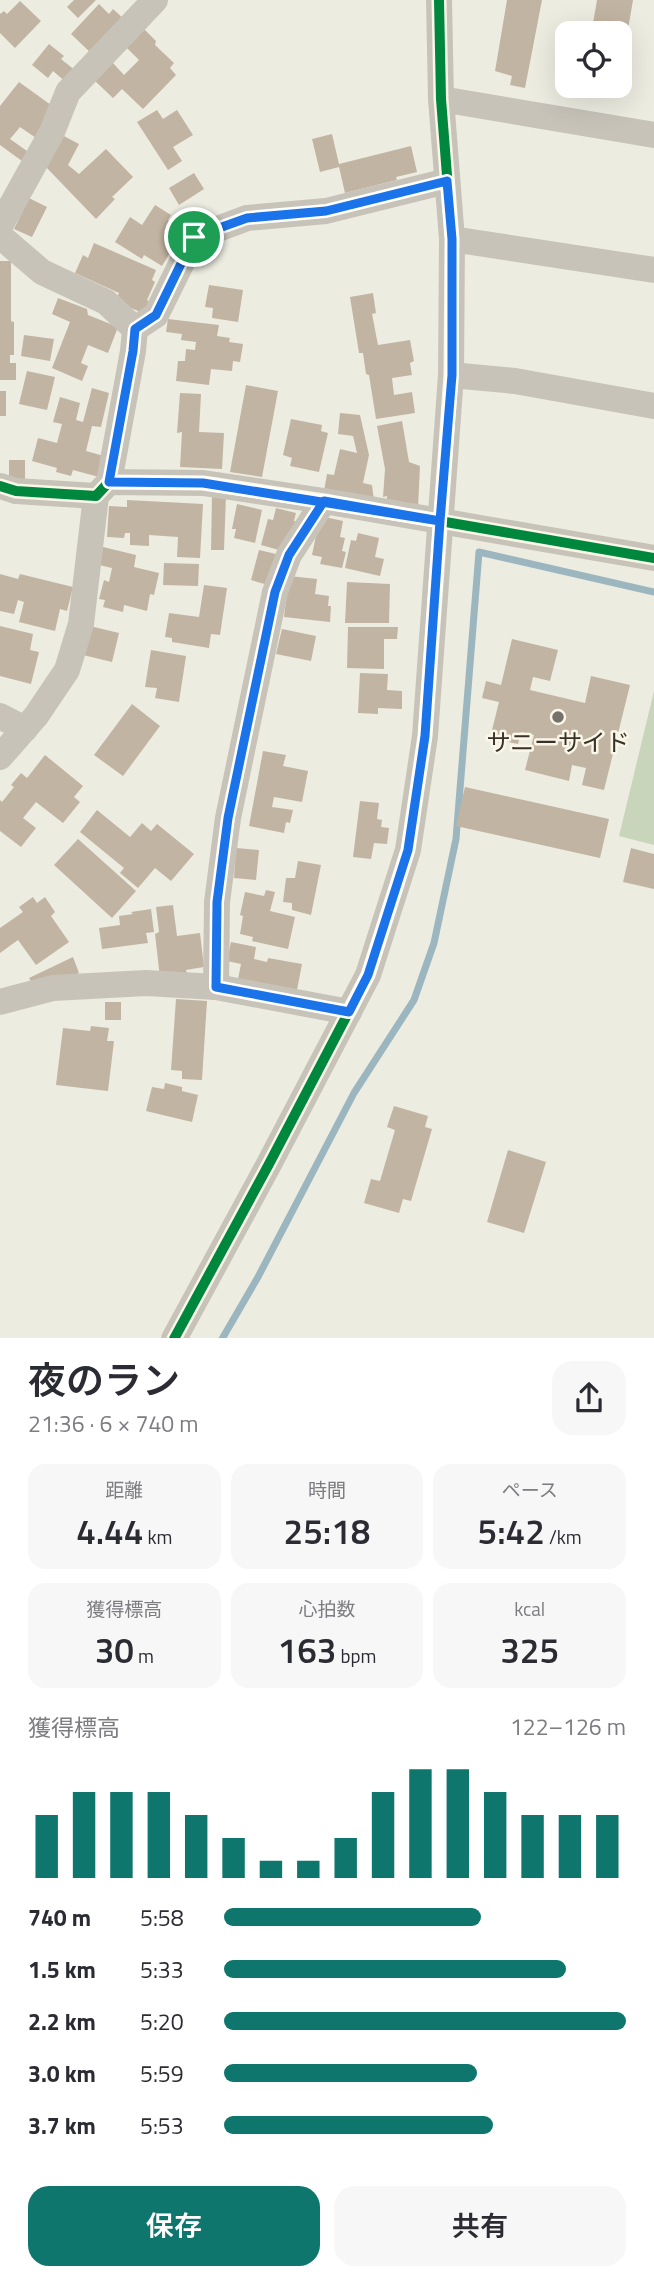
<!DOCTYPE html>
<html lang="ja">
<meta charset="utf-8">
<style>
body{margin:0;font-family:"Titillium Web","Noto Sans JP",sans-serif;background:#f7f7f7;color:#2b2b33;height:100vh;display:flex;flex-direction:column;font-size:26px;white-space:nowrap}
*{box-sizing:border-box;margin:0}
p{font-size:23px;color:#7c7c81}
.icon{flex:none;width:38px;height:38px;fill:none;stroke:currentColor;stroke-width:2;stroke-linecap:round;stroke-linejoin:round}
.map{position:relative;height:1338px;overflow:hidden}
.details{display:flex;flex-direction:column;background:#fff;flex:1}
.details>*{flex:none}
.controls{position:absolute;left:555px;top:21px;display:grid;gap:14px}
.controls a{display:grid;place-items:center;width:77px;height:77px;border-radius:14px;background:#fff;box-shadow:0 7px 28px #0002;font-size:35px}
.pin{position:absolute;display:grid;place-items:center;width:60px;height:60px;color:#fff;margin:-30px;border:4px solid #fff;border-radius:50%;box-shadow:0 2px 7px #0007}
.round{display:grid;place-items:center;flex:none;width:74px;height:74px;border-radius:21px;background:#f7f7f7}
.summary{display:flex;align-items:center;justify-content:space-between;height:119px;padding:0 28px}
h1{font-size:38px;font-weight:600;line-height:52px}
.stats{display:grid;grid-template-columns:repeat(3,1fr);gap:10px;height:119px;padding:7px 28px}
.stats div{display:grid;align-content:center;border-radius:18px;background:#f7f7f7;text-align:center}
.stats b{font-size:35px;font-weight:600}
.stats small{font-size:19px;font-weight:400}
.stats p{font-size:19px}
.chart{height:196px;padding:14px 28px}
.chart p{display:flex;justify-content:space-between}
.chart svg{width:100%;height:126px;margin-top:7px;stroke:#0f766e;stroke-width:6}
.cta{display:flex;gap:14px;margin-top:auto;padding:14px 28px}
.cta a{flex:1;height:80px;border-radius:21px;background:#0f766e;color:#fff;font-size:28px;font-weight:600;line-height:80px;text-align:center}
.cta a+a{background:#f7f7f7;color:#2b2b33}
ul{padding:0 28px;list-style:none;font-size:23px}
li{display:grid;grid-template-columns:112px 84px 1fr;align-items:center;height:52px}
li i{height:18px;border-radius:9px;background:#0f766e}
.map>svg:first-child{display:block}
.grass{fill:#c8d5ba}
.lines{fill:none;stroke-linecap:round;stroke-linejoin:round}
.stream{stroke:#9cb6c0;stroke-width:7}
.building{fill:#c2b4a2}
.minor{stroke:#c7c3b9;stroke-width:26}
.cycleway-casing{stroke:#faf7e8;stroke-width:15}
.cycleway{stroke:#00873e;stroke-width:10}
.route-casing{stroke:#fff;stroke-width:14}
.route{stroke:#1a73e8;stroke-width:9}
.poi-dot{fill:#777269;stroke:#faf7e8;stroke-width:2.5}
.labels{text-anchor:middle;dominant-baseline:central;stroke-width:5;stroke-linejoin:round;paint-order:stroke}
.poi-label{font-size:24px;fill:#383128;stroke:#faf7e8}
</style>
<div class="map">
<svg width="654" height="1339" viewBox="0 0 654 1339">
<rect width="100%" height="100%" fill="#edece1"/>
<!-- grass -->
<path class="grass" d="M654,691V845L619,836Z"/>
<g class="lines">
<!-- stream -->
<path class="stream" d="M222,1339L258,1277L354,1093L414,1000L434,943L456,839L479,552L654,592"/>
</g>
<!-- building -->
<g class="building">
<path d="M74,0H96L78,18L67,7Z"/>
<path d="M507,0H542L525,88L510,85L512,76L495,71Z"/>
<path d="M597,0H633L627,35L592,29Z"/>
<path d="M20,1L41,21L15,48L0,33V14L4,11L7,14Z"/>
<path d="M99,4L109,14L113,9L125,20L93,55L71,34Z"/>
<path d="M144,29L156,41L155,45L174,63L170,68L176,75L143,109L122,89L113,98L94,80L112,62L124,75L139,60L126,47Z"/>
<path d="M564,43H567V84L557,82Z"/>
<path d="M49,44L64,56L61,59L76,71L67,83L53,71L48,78L32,65Z"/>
<path d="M19,82L58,110L36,138L20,127L10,139L27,151L22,161L0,145V106Z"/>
<path d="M588,86H613L612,91Z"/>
<path d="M157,110L163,119L177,110L193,135L173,147L182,161L168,170L137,122Z"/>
<path d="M332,134L339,164L411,146L417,172L396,177L397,180L345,193L339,167L320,172L312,139Z"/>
<path d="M62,135L79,144L68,165L79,174L106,149L133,177L112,197L115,199L96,219L45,166Z"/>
<path d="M194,173L204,189L179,205L169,188Z"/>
<path d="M29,198L47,207L32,237L14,229Z"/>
<path d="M155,205L171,215L168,220L184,230L162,266L144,255L142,259L115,242L130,217L142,225Z"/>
<path d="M94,243L156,270L152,280L155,282L147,300L150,302L145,314L115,301L119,293L75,273L83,255L88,258Z"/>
<path d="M0,261H11V321L14,322V355H10V363H16V380H0Z"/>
<path d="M209,285L243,290L238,322L212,318L213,308L205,307Z"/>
<path d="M373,293L376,313L372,314L378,345L410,340L414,361L410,363L412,375L392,378L394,395L412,392L415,413L376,419L369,375L366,374L363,353H359L350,297Z"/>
<path d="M58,298L87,309L88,315L118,327L108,353L88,345L81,363L88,366L82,381L52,368L70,322L52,314Z"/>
<path d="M168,319L219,325L217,336L230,338L229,342L243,344L240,362L233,361L232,371L211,369L209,385L176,381L178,361H185L186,349L195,350L196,342L181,340L182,334L166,332Z"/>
<path d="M24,335L54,339L50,361L21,356Z"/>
<path d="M27,371L55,377L47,410L19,404Z"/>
<path d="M246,385L278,391L262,477L230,472Z"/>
<path d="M92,388L109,393L101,427L92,426L86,451L104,456L99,477L73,470L71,476L56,472L57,468L32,461L38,438L57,443L62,424L53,422L60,397L80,403L76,420L83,422Z"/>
<rect x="0" y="391" width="6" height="25"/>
<path d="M180,393L201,394L199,432L224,433L222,469L180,467L182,432L177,433Z"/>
<path d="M340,413L360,415L369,455L363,483L372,485L374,501L324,491L327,474L334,475L340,449L357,453L353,436L338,434Z"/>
<path d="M291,419L322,425L321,431L328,433L319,472L290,466L292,458L283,455Z"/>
<path d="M402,421L409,462L420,466L418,508L387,502V496L383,497L385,469L377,426Z"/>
<rect x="9" y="460" width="16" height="20"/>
<path d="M212,495H226L224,550H211Z"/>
<path d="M127,500L203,504L200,558L177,557L178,537L149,535V546L130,545V533H125L124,538L107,537L109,506L127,507Z"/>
<path d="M237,504L262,510L255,543L234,538L236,529H232Z"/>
<path d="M276,508L296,513L294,521L299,522L279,550L261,545L268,519L273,520Z"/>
<path d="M320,516L343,521L340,537L345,538L342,551L346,552L342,568L320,564L322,557L312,555Z"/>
<path d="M358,533L379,538L375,557L384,559L380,576L345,568L351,540L356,541Z"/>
<path d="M103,547L136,555L134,567L159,573L154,595L150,594L147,611L124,605L123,612L103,607L105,600L99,599L104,580L109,582L112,568L99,565Z"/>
<path d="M259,550L276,554L268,585L251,580Z"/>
<path d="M164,563L199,564L198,586L163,585Z"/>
<path d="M0,574L18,579L20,574L73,587L67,611L60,609L55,631L19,622L24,602L18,600L14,614L0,611Z"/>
<path d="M289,576L317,579L315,594L329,596L328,606H331L330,622L284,617Z"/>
<path d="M347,582L390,584L389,623H345Z"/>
<path d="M204,585L227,588L220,635L211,634L209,648L172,642V638L165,637L169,613L199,617Z"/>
<path d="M0,626L33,634L30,650L39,652L31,684L0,676Z"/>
<path d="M90,626L119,633L112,662L83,655Z"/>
<path d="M348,627H398L397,639H384V669L347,668Z"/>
<path d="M282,629L316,636L311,661L276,654Z"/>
<path d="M512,639L558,650L550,681L533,677L530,690L585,703L591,676L630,685L604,790L582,785L586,768L572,765L569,781L525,770L534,735L521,732L518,744L490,738L499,702L482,698L486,681L501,685Z"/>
<path d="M151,650L186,656L179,702L155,698L157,688L145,687Z"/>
<path d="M360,673L388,674L387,690L402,691V709L378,708V714L358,713Z"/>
<path d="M132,704L160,726L123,776L94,755Z"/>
<path d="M263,751L286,755L283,766L308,771L302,802L274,797L272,807L293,810L290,823L286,822L284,833L249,826Z"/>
<path d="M45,755L83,786L74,797L80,802L63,823L36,802L23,818L36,828L21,847L0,831V800L2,802L14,787L11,785L21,773L27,778Z"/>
<path d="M465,787L609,819L600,858L456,826Z"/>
<path d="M360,801L379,803L377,819L382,820L381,827L389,828L387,844L374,843L371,859L353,857Z"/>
<path d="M97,810L130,837L142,823L151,831L157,824L194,854L171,881L155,868L138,888L120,873L124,868L80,832Z"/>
<path d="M78,839L136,891L112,918L54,865Z"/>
<path d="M236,848L259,850L256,880L234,878Z"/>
<path d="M631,848L654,854V889L623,882Z"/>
<path d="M298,861L321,865L311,915L292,910V903L283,902L286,878H295Z"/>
<path d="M266,890L275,892L270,911L295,917L288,949L252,941L253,937L240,934L243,916L240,915L245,892L264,896Z"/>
<path d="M33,897L37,903L45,897L55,912L51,916L69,942L36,965L18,940L0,953V928L23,912L19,907Z"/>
<path d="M173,905L177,936L200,933L204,967L186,970L187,974L160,978L155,934L159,932L156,907Z"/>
<path d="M151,909L154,932L146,933L148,943L102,949L99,928L120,925L119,916L133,914L131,912Z"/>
<path d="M231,942L256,947L254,959L267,962L268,958L302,964L297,990L238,979L241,964L227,961Z"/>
<path d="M73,957L79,973L47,987L34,986L29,978Z"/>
<path d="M176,999L207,1001L202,1080L182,1079V1071L171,1070Z"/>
<rect x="105" y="1002" width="16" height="18"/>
<path d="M91,1026L109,1028L107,1041H114L108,1091L56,1085L63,1028L90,1031Z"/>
<path d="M165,1083L182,1087V1091L198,1095L192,1122L146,1111L152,1087L164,1089Z"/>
<path d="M394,1106L428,1116L425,1127L432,1129L411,1201L403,1199L399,1213L364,1203L371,1179L380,1181L395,1130L387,1127Z"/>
<path d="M508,1150L546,1162L524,1233L487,1222Z"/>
</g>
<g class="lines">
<!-- minor -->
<g class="minor">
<path d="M441,99L654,135"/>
<path d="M0,226L52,132L68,92L155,0"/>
<path d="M0,236L42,272L106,302L135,329L133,351L109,482"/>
<path d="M452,239L654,270"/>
<path d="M135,329L156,315L194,238L247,218L326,211L447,181"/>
<path d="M451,375L515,381L654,406"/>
<path d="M0,486L16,491L96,496"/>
<path d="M0,716L25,729"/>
<path d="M0,757L36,716L67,670L81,624L96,496L109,482L203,483L324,501L654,558"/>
<path d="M216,987L217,902L228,818L275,592L289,555L324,501"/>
<path d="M0,1002L53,988L146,983L216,987L349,1012"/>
<path d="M174,1339L269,1164L368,975L408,850L425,736L451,375L452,239L441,99L439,0"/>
</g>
<!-- cycleway casing -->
<g class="cycleway-casing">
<g id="cycleway">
<path d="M0,486L16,491L96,496L109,482L203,483L324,501L654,558"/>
<path d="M174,1339L269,1164L368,975L408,850L425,736L451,375L452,239L441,99L439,0"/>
</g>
</g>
<!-- cycleway -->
<use href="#cycleway" class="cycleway"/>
</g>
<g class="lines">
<!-- route casing -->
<g class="route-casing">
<path id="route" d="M194,237L156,315L135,329L133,351L109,482L203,483L440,521L425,736L408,850L368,975L349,1012L216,987L217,902L228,818L275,592L289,555L324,501L440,521L452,375V239L447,181L326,211L247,218L194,237"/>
</g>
<!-- route -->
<use href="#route" class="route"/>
</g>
<!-- markers -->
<circle class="poi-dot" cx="558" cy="717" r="7"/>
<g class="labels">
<!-- poi labels -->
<g class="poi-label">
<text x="558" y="742">サニーサイド</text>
</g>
</g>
</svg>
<div class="controls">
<a><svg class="icon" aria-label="locate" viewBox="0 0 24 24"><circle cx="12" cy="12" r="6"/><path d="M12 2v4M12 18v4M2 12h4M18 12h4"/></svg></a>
</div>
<div class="pin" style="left:194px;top:237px;background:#1e9e55"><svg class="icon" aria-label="arrive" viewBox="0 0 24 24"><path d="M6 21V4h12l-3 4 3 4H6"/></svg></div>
</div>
<section class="details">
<div class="summary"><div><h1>夜のラン</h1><p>21:36 · 6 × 740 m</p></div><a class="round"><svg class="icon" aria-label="share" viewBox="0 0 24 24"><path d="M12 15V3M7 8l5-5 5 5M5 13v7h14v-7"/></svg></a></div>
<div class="stats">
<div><p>距離</p><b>4.44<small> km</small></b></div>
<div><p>時間</p><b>25:18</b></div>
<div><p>ペース</p><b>5:42<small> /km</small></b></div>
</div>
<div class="stats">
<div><p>獲得標高</p><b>30<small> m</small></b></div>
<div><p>心拍数</p><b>163<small> bpm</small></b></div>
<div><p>kcal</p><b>325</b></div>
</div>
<div class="chart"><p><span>獲得標高</span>122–126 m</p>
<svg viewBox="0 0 160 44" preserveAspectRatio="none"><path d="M5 44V22M15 44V14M25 44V14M35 44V14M45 44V22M55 44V30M65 44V38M75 44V38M85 44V30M95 44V14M105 44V6M115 44V6M125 44V14M135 44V22M145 44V22M155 44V22"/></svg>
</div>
<ul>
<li><b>740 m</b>5:58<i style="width:64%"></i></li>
<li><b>1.5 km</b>5:33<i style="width:85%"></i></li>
<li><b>2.2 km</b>5:20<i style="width:100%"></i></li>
<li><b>3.0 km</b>5:59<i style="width:63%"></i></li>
<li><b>3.7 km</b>5:53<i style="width:67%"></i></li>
</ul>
<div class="cta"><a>保存</a><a>共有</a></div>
</section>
